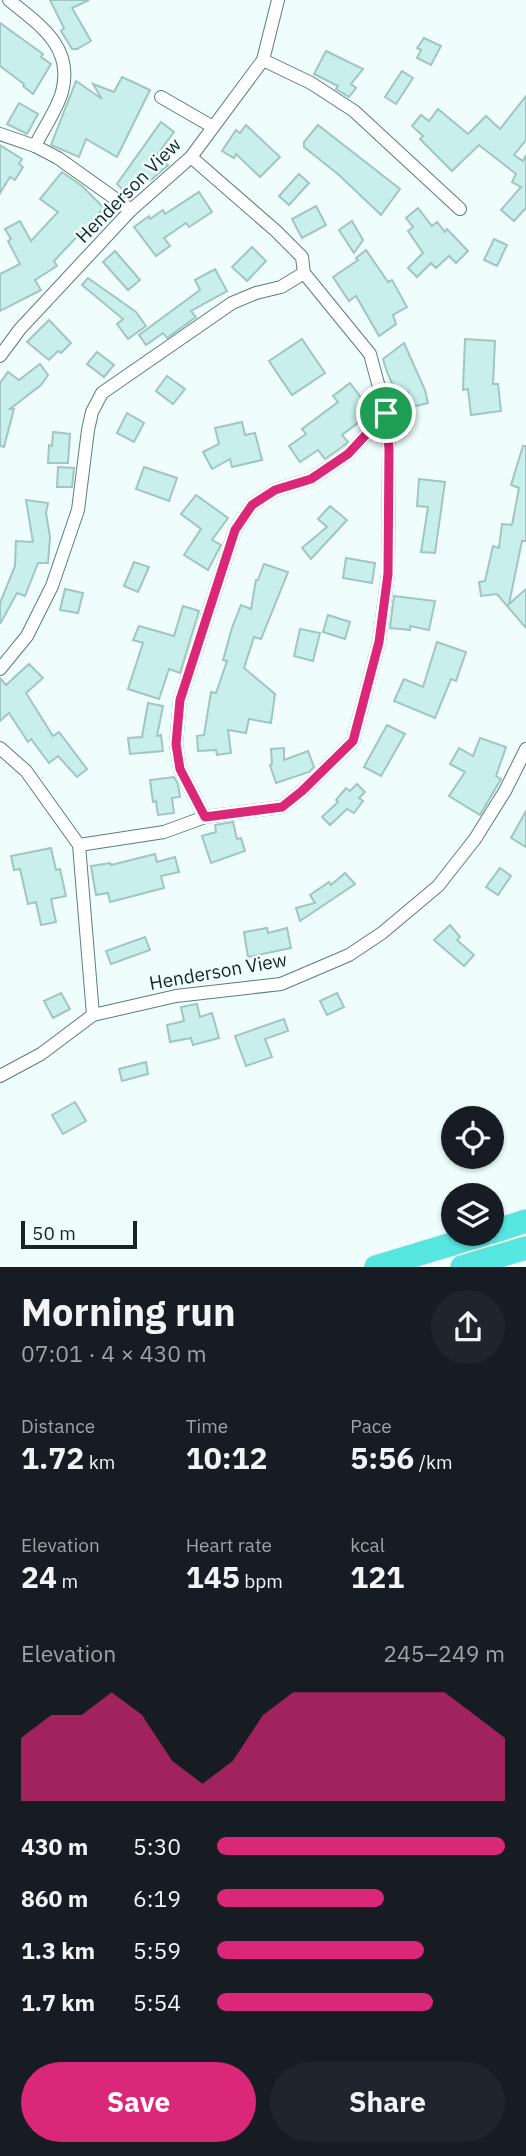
<!DOCTYPE html>
<meta charset="utf-8">
<style>
body{margin:0;font-family:"IBM Plex Sans",sans-serif;background:#20242c;color:#f1f3f6;height:100vh;display:flex;flex-direction:column;font-size:26px;white-space:nowrap}
*{box-sizing:border-box;margin:0}
p{font-size:23px;color:#9ea1a6}
.icon{flex:none;width:38px;height:38px;fill:none;stroke:currentColor;stroke-width:2;stroke-linecap:round;stroke-linejoin:round}
.map{position:relative;height:1267px;overflow:hidden}
.drawer{display:flex;flex-direction:column;background:#171b24;flex:1}
.drawer>*{flex:none}
.controls{position:absolute;left:441px;top:1106px;display:grid;gap:14px}
.controls a{display:grid;place-items:center;width:63px;height:63px;border-radius:50%;background:#171b24;box-shadow:0 2px 5px #0004;font-size:35px}
.scale{position:absolute;left:21px;bottom:18px;width:116px;box-sizing:border-box;padding-left:7px;border:4px solid #182625;border-top:0;font-size:19px;line-height:24px;white-space:nowrap;color:#182625;-webkit-text-stroke:5px #effefd;paint-order:stroke}
.pin{position:absolute;display:grid;place-items:center;width:60px;height:60px;color:#fff;margin:-30px;border:4px solid #fff;border-radius:50%;box-shadow:0 2px 7px #0007}
.round{display:grid;place-items:center;flex:none;width:74px;height:74px;border-radius:37px;background:#20242c}
.head{display:flex;align-items:center;justify-content:space-between;height:119px;padding:0 21px}
h1{font-size:38px;font-weight:700;line-height:52px}
.metrics{display:grid;grid-template-columns:repeat(3,1fr);gap:10px;height:119px;padding:7px 21px}
.metrics div{display:grid;align-content:center}
.metrics b{font-size:30px;font-weight:700}
.metrics small{font-size:19px;font-weight:400}
.metrics p{font-size:19px}
.chart{height:196px;padding:14px 21px}
.chart p{display:flex;justify-content:space-between}
.chart svg{width:100%;height:126px;margin-top:7px;fill:#db2777;opacity:.7}
.action{display:flex;gap:14px;margin-top:auto;padding:14px 21px}
.action a{flex:1;height:80px;border-radius:42px;background:#db2777;color:#fff;font-size:28px;font-weight:700;line-height:80px;text-align:center}
.action a+a{background:#20242c;color:#f1f3f6}
ul{padding:0 21px;list-style:none;font-size:23px}
li{display:grid;grid-template-columns:112px 84px 1fr;align-items:center;height:52px}
li i{height:18px;border-radius:9px;background:#db2777}
.map>svg:first-child{display:block}
.building{fill:#c9efec;stroke:#a0c5c2;stroke-width:2}
.lines{fill:none;stroke-linecap:round;stroke-linejoin:round}
.minor-casing{stroke:#5b7e7b;stroke-width:14}
.motorway-casing{stroke:#d5d8d8;stroke-width:24}
.minor{stroke:#fff;stroke-width:12}
.motorway{stroke:#56e6e0;stroke-width:23}
.route-casing{stroke:#fff;stroke-width:14}
.route{stroke:#db2777;stroke-width:9}
.labels{text-anchor:middle;dominant-baseline:central;stroke-width:5;stroke-linejoin:round;paint-order:stroke}
.street-label{font-size:19px;fill:#182625;stroke:#effefd}
</style>
<div class="map">
<svg width="526" height="1267" viewBox="0 0 526 1267">
<rect width="100%" height="100%" fill="#effefd"/>
<!-- building -->
<g class="building">
<path d="M50,0H89L72,8L91,41L77,49H72L61,31L64,28Z"/>
<path d="M0,23L43,54L41,57L51,64L33,94L23,86L24,84L0,66Z"/>
<path d="M424,38L441,46L431,65L417,58L421,50L417,48Z"/>
<path d="M326,51L363,69L351,84L356,88L349,97L336,89L338,86L314,74Z"/>
<path d="M402,71L413,78L396,104L385,97Z"/>
<path d="M122,77L150,90L117,157L86,139L79,157L51,145L76,81L102,99L93,84L114,92Z"/>
<path d="M526,96V140L514,155L523,161L526,155V208L514,221L501,210L521,187L512,182L516,174L479,145L452,171L420,139L423,136L412,126L421,115L429,121L438,109L468,134L486,116L500,129Z"/>
<path d="M19,103L38,114L27,134L7,124Z"/>
<path d="M161,122L174,132L157,155L168,165L150,181L146,178L129,196L117,184Z"/>
<path d="M246,125L280,157L260,177L236,154L234,158L222,151L236,130L240,133Z"/>
<path d="M318,125L400,189L381,215L339,175L304,147V142Z"/>
<path d="M0,145L22,159L19,164L23,167L15,180L10,177L0,193Z"/>
<path d="M62,172L82,186L104,208L54,261L57,266L35,280L41,290L0,311V274L20,264L8,241L11,239L5,229L20,221L31,241L58,212L40,199Z"/>
<path d="M299,174L309,183L289,205L279,196Z"/>
<path d="M199,192L212,212L189,227L186,223L164,238L170,246L156,256L134,227L149,216L150,219L163,210L165,214Z"/>
<path d="M316,206L326,225L302,238L292,219Z"/>
<path d="M418,208L432,226L437,222L445,232L447,229L468,251L456,263L449,256L436,268L431,263L417,277L408,268L423,253L408,231L413,227L406,218Z"/>
<path d="M352,221L363,240L354,253L339,230Z"/>
<path d="M494,239L507,245L497,266L484,260Z"/>
<path d="M252,247L266,261L247,281L232,267Z"/>
<path d="M366,250L388,282L392,280L407,307L393,315L396,324L379,336L356,296L349,301L333,277L358,260L356,258Z"/>
<path d="M115,251L140,280L128,290L103,262Z"/>
<path d="M215,269L227,291L191,311L196,317L167,338L163,333L146,345L139,335L200,290L195,280Z"/>
<path d="M88,278L136,312L146,326L128,339L117,324L123,319L82,285Z"/>
<path d="M49,320L71,343L61,353L58,351L49,360L27,342Z"/>
<path d="M302,339L325,373L292,395L269,361Z"/>
<path d="M465,339L495,341L493,384H498L501,411L471,415L468,389L463,390Z"/>
<path d="M404,343L425,390L428,403L412,407L408,392L398,397L387,372L383,359Z"/>
<path d="M97,352L114,365L104,377L87,364Z"/>
<path d="M40,364L48,375L41,385L10,409H14L4,447L0,446V383L8,372L19,380Z"/>
<path d="M167,376L185,389L173,404L156,391Z"/>
<path d="M350,383L372,412L342,435L348,442L342,447L325,459L318,450L300,462L289,446L306,434L302,429L338,402L333,396Z"/>
<path d="M127,413L144,423L134,442L117,433Z"/>
<path d="M242,422L245,435L255,433L262,460L232,467L230,459L212,469L203,452L219,444L215,428Z"/>
<path d="M53,432L70,434L68,463H48L49,445L52,446Z"/>
<path d="M523,446H526V541H522L509,604L526,589V628L497,594L481,596L479,582L485,581L493,546L499,548L502,524L512,525L519,488L511,485Z"/>
<path d="M58,467L74,468L72,487H57Z"/>
<path d="M144,467L177,478L169,501L136,489Z"/>
<path d="M419,479L445,482L435,553L421,552L428,507L417,506Z"/>
<path d="M196,495L228,518L212,540L221,545L208,570L184,555L201,529L181,514Z"/>
<path d="M26,500L48,503L46,513L50,537L48,563H38L25,596L17,593L0,624V603L15,566L16,541L33,542Z"/>
<path d="M330,506L347,520L311,559L302,548L327,527L318,519Z"/>
<path d="M346,558L375,563L372,583L343,578Z"/>
<path d="M134,562L149,567L138,592L124,586Z"/>
<path d="M264,564L288,572L261,639L254,637L244,668L275,694L271,723L249,719L246,733L228,730L231,753L217,755L216,750L198,751L197,736L204,735L211,692L216,693L227,661L223,660L232,628L241,605L251,609L256,580H258Z"/>
<path d="M65,589L83,593L78,613L60,610Z"/>
<path d="M394,596L435,601L429,630L410,626V630L390,628Z"/>
<path d="M183,606L199,611L180,673L169,669L159,699L128,689L143,643L133,640L139,626L174,636Z"/>
<path d="M328,615L350,622L345,639L323,632Z"/>
<path d="M300,629L320,633L313,661L294,656Z"/>
<path d="M437,642L466,652L456,681L451,679L435,718L394,701L404,679L423,687Z"/>
<path d="M29,664L43,678L26,693L53,736L59,732L87,769L77,777L58,756L49,763L31,739L28,742L9,713L0,721V678L6,685Z"/>
<path d="M148,703L163,706L157,736L161,735L163,751L130,754L128,738L142,737Z"/>
<path d="M387,725L405,734L381,776L364,767Z"/>
<path d="M480,738L506,747L496,776L501,779L480,815L449,796L465,772L450,764L459,748L473,756Z"/>
<path d="M284,748V760L308,751L314,767L309,772L276,783L270,765L272,764L271,749Z"/>
<path d="M174,777L178,784L180,797L172,798L174,813L158,815L156,801L153,802L150,780Z"/>
<path d="M357,784L365,792L359,798L363,801L354,813L347,809L330,825L322,817L338,802L336,800L346,788L350,791Z"/>
<path d="M526,811V847L511,838Z"/>
<path d="M233,822L237,839L241,838L245,851L211,863L202,836L216,832L215,825Z"/>
<path d="M51,848L56,870L60,869L66,896L51,899L56,922L41,925L36,902L28,904L20,869L14,870L11,856Z"/>
<path d="M155,854L157,862L175,857L179,872L161,876L164,888L110,902L108,893L96,895L91,866L110,863L111,865Z"/>
<path d="M500,868L511,876L498,895L486,887Z"/>
<path d="M345,873L355,884L300,921L296,908L315,903L310,895L329,882L331,885Z"/>
<path d="M450,925L460,937L457,940L474,955L464,966L434,940Z"/>
<path d="M267,928L268,933L287,928L291,948L248,957L244,932Z"/>
<path d="M145,937L150,950L111,964L106,951Z"/>
<path d="M61,993L70,1009L53,1018L44,1001Z"/>
<path d="M337,993L344,1007L327,1015L320,1001Z"/>
<path d="M197,1004L200,1017L212,1013L219,1038L193,1045L191,1038L170,1042L167,1025L184,1021L181,1007Z"/>
<path d="M284,1019L288,1031L265,1039L272,1057L246,1066L235,1036Z"/>
<path d="M146,1062L148,1074L122,1081L119,1069Z"/>
<path d="M75,1102L86,1121L63,1134L52,1115Z"/>
</g>
<g class="lines">
<!-- minor casing -->
<g class="minor-casing">
<g id="minor">
<path d="M9,0C40,25 74,47 62,92C57,110 43,129 35,146"/>
<path d="M263,60L311,83L354,111L460,209"/>
<path d="M161,97L213,127"/>
<path d="M0,134L35,146L58,158L131,210"/>
<path d="M0,356L20,329L131,210L191,157L263,60L278,0"/>
<path d="M0,669L27,636L52,586L78,510L88,430L92,412L102,393L232,303L256,293L281,287L304,273"/>
<path d="M0,748L26,771L79,845L93,1015"/>
<path d="M205,817L180,769L176,744L180,700L235,530L252,505L275,490L311,479L348,454L386,413"/>
<path d="M79,845L164,832L205,817L282,807L302,791L353,741L379,642L388,574L389,449L386,413L370,354L304,273L302,257L276,231L191,157"/>
<path d="M0,1076L41,1054L93,1015L176,996L281,984L349,955L382,933L438,886L475,839L505,791L526,749"/>
</g>
</g>
<!-- motorway casing -->
<g class="motorway-casing">
<g id="motorway">
<path d="M492,1232L526,1221"/>
<path d="M376,1267L485,1234"/>
<path d="M462,1267L526,1248"/>
</g>
</g>
<!-- minor -->
<use href="#minor" class="minor"/>
<!-- motorway -->
<use href="#motorway" class="motorway"/>
</g>
<g class="lines">
<!-- route casing -->
<g class="route-casing">
<path id="route" d="M386,413L389,449L388,574L379,642L353,741L302,791L282,807L205,817L180,769L176,744L180,700L235,530L252,505L275,490L311,479L348,454Z"/>
</g>
<!-- route -->
<use href="#route" class="route"/>
</g>
<g class="labels">
<!-- street labels -->
<g class="street-label">
<text transform="translate(128 190) rotate(-45)">Henderson View</text>
<text transform="translate(218 971) rotate(-10)">Henderson View</text>
</g>
</g>
</svg>
<div class="controls">
<a><svg class="icon" aria-label="locate" viewBox="0 0 24 24"><circle cx="12" cy="12" r="6"/><path d="M12 2v4M12 18v4M2 12h4M18 12h4"/></svg></a>
<a><svg class="icon" aria-label="layers" viewBox="0 0 24 24"><path d="M12 4l9 5-9 5-9-5zM3 14l9 5 9-5"/></svg></a>
</div>
<div class="scale">50 m</div>
<div class="pin" style="left:386px;top:413px;background:#1e9e55"><svg class="icon" aria-label="arrive" viewBox="0 0 24 24"><path d="M6 21V4h12l-3 4 3 4H6"/></svg></div>
</div>
<section class="drawer">
<div class="head"><div><h1>Morning run</h1><p>07:01 · 4 × 430 m</p></div><a class="round"><svg class="icon" aria-label="share" viewBox="0 0 24 24"><path d="M12 15V3M7 8l5-5 5 5M5 13v7h14v-7"/></svg></a></div>
<div class="metrics">
<div><p>Distance</p><b>1.72<small> km</small></b></div>
<div><p>Time</p><b>10:12</b></div>
<div><p>Pace</p><b>5:56<small> /km</small></b></div>
</div>
<div class="metrics">
<div><p>Elevation</p><b>24<small> m</small></b></div>
<div><p>Heart rate</p><b>145<small> bpm</small></b></div>
<div><p>kcal</p><b>121</b></div>
</div>
<div class="chart"><p><span>Elevation</span>245–249 m</p>
<svg viewBox="0 0 160 44" preserveAspectRatio="none"><path d="M0 44V22L10 14L20 14L30 6L40 14L50 30L60 38L70 30L80 14L90 6L100 6L110 6L120 6L130 6L140 6L150 14L160 22V44z"/></svg>
</div>
<ul>
<li><b>430 m</b>5:30<i style="width:100%"></i></li>
<li><b>860 m</b>6:19<i style="width:58%"></i></li>
<li><b>1.3 km</b>5:59<i style="width:72%"></i></li>
<li><b>1.7 km</b>5:54<i style="width:75%"></i></li>
</ul>
<div class="action"><a>Save</a><a>Share</a></div>
</section>
